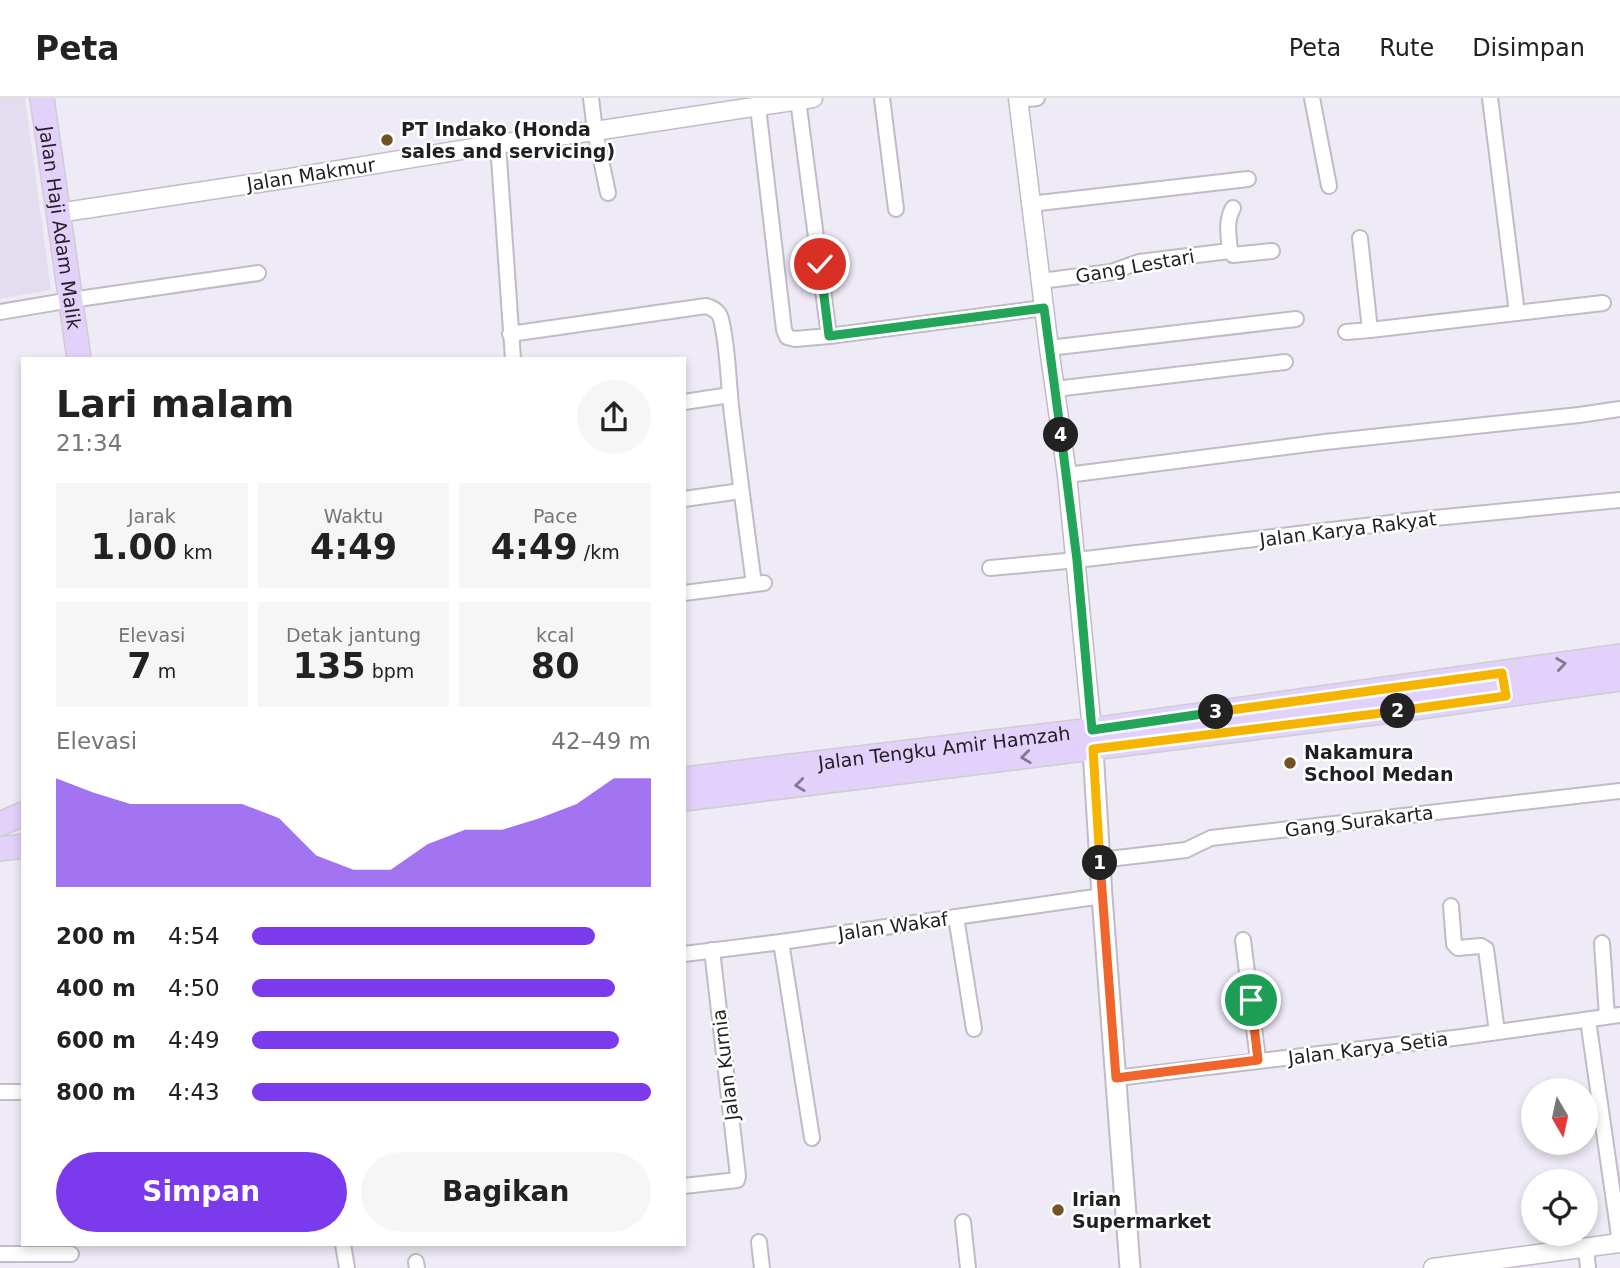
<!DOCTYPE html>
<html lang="id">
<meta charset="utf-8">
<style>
body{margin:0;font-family:"DejaVu Sans",sans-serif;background:#f6f6f6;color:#222;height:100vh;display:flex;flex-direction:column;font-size:26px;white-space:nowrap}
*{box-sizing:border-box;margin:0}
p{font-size:23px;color:#767676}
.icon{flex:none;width:38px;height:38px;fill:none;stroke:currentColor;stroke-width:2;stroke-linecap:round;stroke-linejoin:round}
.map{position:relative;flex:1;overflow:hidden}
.side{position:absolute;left:21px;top:259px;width:665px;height:889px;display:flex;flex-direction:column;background:#fff;border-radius:0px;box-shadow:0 4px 10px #0003}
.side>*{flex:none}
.needle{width:46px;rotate:171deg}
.controls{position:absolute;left:1521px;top:980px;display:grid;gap:14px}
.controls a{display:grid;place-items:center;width:77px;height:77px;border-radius:50%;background:#fff;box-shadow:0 4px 10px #0003;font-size:35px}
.pin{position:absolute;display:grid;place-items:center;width:60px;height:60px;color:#fff;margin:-30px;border:4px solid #fff;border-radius:50%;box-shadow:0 2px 7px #0007}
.km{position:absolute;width:35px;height:35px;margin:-18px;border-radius:50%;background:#222;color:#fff;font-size:19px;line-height:35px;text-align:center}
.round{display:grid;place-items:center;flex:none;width:74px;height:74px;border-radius:37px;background:#f6f6f6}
.head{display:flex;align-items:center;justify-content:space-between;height:119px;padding:0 35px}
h1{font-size:38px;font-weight:800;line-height:52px}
.figures{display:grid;grid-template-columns:repeat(3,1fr);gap:10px;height:119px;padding:7px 35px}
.figures div{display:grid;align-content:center;border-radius:0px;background:#f6f6f6;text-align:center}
.figures b{font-size:35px;font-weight:800}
.figures small{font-size:19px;font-weight:400}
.figures p{font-size:19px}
.chart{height:196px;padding:14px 35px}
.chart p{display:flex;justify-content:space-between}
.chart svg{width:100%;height:126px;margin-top:7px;fill:#7c3aed;opacity:.7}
.button{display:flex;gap:14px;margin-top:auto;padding:14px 35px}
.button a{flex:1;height:80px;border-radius:42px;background:#7c3aed;color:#fff;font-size:28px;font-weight:800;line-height:80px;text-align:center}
.button a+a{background:#f6f6f6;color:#222}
ul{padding:0 35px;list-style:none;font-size:23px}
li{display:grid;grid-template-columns:112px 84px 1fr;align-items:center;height:52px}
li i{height:18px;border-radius:9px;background:#7c3aed}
header{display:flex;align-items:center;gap:42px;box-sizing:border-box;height:98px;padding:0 35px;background:#fff;border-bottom:2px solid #e0e0e0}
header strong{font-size:33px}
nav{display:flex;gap:38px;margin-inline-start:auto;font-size:24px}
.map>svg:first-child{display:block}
.built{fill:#e4ddf0}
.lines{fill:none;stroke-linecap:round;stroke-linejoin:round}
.minor-casing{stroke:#c0bbc7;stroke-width:18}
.tertiary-casing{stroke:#c0bbc7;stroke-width:21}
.secondary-casing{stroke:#c0bbc7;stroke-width:23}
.primary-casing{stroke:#cececf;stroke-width:26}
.minor{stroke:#fff;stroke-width:14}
.tertiary{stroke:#fff;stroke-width:18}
.secondary{stroke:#fff;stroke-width:19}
.primary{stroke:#e2d1fb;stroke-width:23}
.oneway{stroke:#82788f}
.split-1-casing{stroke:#fff;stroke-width:14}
.split-2-casing{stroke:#fff;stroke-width:14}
.split-3-casing{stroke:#fff;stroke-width:14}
.split-4-casing{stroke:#fff;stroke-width:14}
.split-5-casing{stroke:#fff;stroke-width:14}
.split-1{stroke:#f0652b;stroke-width:9}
.split-2{stroke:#f5b400;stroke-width:9}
.split-3{stroke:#f5b400;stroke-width:9}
.split-4{stroke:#22a559;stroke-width:9}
.split-5{stroke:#22a559;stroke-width:9}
.poi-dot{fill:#715327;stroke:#fff;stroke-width:2.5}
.labels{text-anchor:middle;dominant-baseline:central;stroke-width:5;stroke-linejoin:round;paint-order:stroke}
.poi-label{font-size:19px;font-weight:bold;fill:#211f23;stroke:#fff;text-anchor:start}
.street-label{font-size:19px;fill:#211f23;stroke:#fff}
</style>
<header>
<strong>Peta</strong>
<nav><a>Peta</a><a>Rute</a><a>Disimpan</a></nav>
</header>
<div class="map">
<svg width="1620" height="1170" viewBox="0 0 1620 1170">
<rect width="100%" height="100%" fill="#eeeaf6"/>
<!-- built -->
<path class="built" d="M0,0H25L51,192L0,201Z"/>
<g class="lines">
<!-- minor casing -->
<g class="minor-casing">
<g id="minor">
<path d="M591,0L595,33L608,95"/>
<path d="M882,0L896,111"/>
<path d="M1312,0L1329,88"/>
<path d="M1490,0L1517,215"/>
<path d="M798,2L829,238"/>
<path d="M1018,2L1037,0"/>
<path d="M758,9L784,232L787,239L795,241L829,238L1044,210"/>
<path d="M498,46L513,261"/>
<path d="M1030,106L1248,81"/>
<path d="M1230,153C1229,138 1225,124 1233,110"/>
<path d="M1041,183L1111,174L1139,164L1230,153L1233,157L1272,153"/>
<path d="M0,214L71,202L258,175"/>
<path d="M1370,232L1603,205"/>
<path d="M1346,234L1370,232L1360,140"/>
<path d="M510,236L706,208C713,210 719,213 721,221C728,249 728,280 731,308C738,367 746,427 754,486"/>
<path d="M1049,250L1296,221"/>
<path d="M1055,291L1285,264"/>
<path d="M684,304L730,297"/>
<path d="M1067,377L1325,344L1579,317L1620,311"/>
<path d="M684,401L741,393"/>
<path d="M990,470L1077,462L1424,421L1620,402"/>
<path d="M684,495L764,485"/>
<path d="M1100,762L1186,752L1211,740L1620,693"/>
<path d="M1451,808L1454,846L1458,850L1481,848L1486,851L1497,934"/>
<path d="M956,819L974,931"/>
<path d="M1243,842L1258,962"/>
<path d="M781,844L812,1040"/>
<path d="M1602,845L1607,918"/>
<path d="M684,856L781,844L1102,798"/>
<path d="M1588,922L1620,1145"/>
<path d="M1116,980L1462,939L1620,917"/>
<path d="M0,994H23"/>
<path d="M684,1088L737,1082L738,1078L712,852"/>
<path d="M963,1124L968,1170"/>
<path d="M759,1144L762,1170"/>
<path d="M343,1146L347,1170"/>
<path d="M1586,1150L1588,1170"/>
<path d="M0,1156H71"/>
<path d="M416,1164L417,1170"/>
</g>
</g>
<!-- tertiary casing -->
<g class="tertiary-casing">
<g id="tertiary">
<path d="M1018,0L1049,250L1067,377L1092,632"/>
<path d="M58,115L284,81L498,46L595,33L813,0"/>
<path d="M1433,1170L1620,1145"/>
</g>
</g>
<!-- secondary casing -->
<g class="secondary-casing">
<path id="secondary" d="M1093,651L1102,798L1130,1170"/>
</g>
<!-- primary casing -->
<g class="primary-casing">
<g id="primary">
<path id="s1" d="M42,0L79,261"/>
<path id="s2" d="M684,681L1092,632L1620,558"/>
<path d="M684,701L1406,611L1620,581"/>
<path d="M0,726L23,716"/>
<path d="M0,751L23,748"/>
</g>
</g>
<!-- minor -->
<use href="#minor" class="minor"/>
<!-- tertiary -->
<use href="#tertiary" class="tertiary"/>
<!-- secondary -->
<use href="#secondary" class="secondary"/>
<!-- primary -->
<use href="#primary" class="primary"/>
</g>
<!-- one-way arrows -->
<defs><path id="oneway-chevron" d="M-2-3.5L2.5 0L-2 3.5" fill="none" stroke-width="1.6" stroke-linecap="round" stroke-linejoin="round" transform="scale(1.75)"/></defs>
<g class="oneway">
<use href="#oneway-chevron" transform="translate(1561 566) rotate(-8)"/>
<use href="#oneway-chevron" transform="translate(1026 659) rotate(173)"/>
<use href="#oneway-chevron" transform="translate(800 687) rotate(173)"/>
</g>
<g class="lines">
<!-- split-1 casing -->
<g class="split-1-casing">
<path id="split-1" d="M1100,765L1116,980L1258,962L1251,902"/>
</g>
<!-- split-2 casing -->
<g class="split-2-casing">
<path id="split-2" d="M1100,765L1093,651L1398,613"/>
</g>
<!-- split-3 casing -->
<g class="split-3-casing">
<path id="split-3" d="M1216,614L1502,575L1506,598L1398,613"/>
</g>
<!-- split-4 casing -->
<g class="split-4-casing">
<path id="split-4" d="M1061,337L1077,462L1092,632L1216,614"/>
</g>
<!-- split-5 casing -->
<g class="split-5-casing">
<path id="split-5" d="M820,166L829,238L1044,210L1061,337"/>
</g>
<!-- split-1 -->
<use href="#split-1" class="split-1"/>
<!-- split-2 -->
<use href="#split-2" class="split-2"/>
<!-- split-3 -->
<use href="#split-3" class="split-3"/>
<!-- split-4 -->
<use href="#split-4" class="split-4"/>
<!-- split-5 -->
<use href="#split-5" class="split-5"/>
</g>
<!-- markers -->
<g class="poi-dot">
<circle cx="387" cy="42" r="7"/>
<circle cx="1290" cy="665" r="7"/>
<circle cx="1058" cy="1112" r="7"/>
</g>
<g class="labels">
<!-- poi labels -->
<g class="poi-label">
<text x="401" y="31">PT Indako (Honda<tspan x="401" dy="22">sales and servicing)</tspan></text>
<text x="1304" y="654">Nakamura<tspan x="1304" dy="22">School Medan</tspan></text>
<text x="1072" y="1101">Irian<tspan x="1072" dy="22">Supermarket</tspan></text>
</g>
<!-- street labels -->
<g class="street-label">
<text transform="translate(311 76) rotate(-9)">Jalan Makmur</text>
<text stroke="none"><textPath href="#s1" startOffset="131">Jalan Haji Adam Malik</textPath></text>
<text transform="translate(1135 168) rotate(-10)">Gang Lestari</text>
<text transform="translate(1348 431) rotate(-7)">Jalan Karya Rakyat</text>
<text stroke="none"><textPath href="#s2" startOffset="262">Jalan Tengku Amir Hamzah</textPath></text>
<text transform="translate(1359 723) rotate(-7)">Gang Surakarta</text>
<text transform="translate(893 828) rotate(-8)">Jalan Wakaf</text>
<text transform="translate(1368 950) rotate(-7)">Jalan Karya Setia</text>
<text transform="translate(725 967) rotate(-97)">Jalan Kurnia</text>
</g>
</g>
</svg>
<div class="controls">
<a><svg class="needle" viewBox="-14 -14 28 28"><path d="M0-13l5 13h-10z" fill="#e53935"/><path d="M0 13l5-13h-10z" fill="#767676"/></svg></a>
<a><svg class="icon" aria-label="locate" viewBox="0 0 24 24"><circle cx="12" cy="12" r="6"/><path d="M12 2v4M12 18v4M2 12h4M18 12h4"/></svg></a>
</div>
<div class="pin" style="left:1251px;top:902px;background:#1e9e55"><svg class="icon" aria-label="arrive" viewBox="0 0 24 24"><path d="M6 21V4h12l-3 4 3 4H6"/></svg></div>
<div class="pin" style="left:820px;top:166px;background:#d93025"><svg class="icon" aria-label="check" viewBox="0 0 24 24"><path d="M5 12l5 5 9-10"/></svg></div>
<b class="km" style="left:1100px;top:765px">1</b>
<b class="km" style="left:1398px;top:613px">2</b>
<b class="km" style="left:1216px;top:614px">3</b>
<b class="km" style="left:1061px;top:337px">4</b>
<section class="side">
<div class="head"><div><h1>Lari malam</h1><p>21:34</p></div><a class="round"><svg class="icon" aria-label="share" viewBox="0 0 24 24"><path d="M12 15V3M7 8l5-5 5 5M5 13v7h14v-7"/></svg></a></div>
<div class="figures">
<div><p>Jarak</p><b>1.00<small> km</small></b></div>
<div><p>Waktu</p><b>4:49</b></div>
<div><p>Pace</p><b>4:49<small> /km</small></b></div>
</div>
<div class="figures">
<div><p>Elevasi</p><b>7<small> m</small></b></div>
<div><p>Detak jantung</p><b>135<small> bpm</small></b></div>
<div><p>kcal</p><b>80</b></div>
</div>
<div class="chart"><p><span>Elevasi</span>42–49 m</p>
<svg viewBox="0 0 160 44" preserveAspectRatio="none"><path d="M0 44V6L10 11L20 15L30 15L40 15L50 15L60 20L70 33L80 38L90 38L100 29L110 24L120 24L130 20L140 15L150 6L160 6V44z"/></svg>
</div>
<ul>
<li><b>200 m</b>4:54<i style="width:86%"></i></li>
<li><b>400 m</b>4:50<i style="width:91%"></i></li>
<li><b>600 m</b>4:49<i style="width:92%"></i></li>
<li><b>800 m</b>4:43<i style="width:100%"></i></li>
</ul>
<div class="button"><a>Simpan</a><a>Bagikan</a></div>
</section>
</div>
